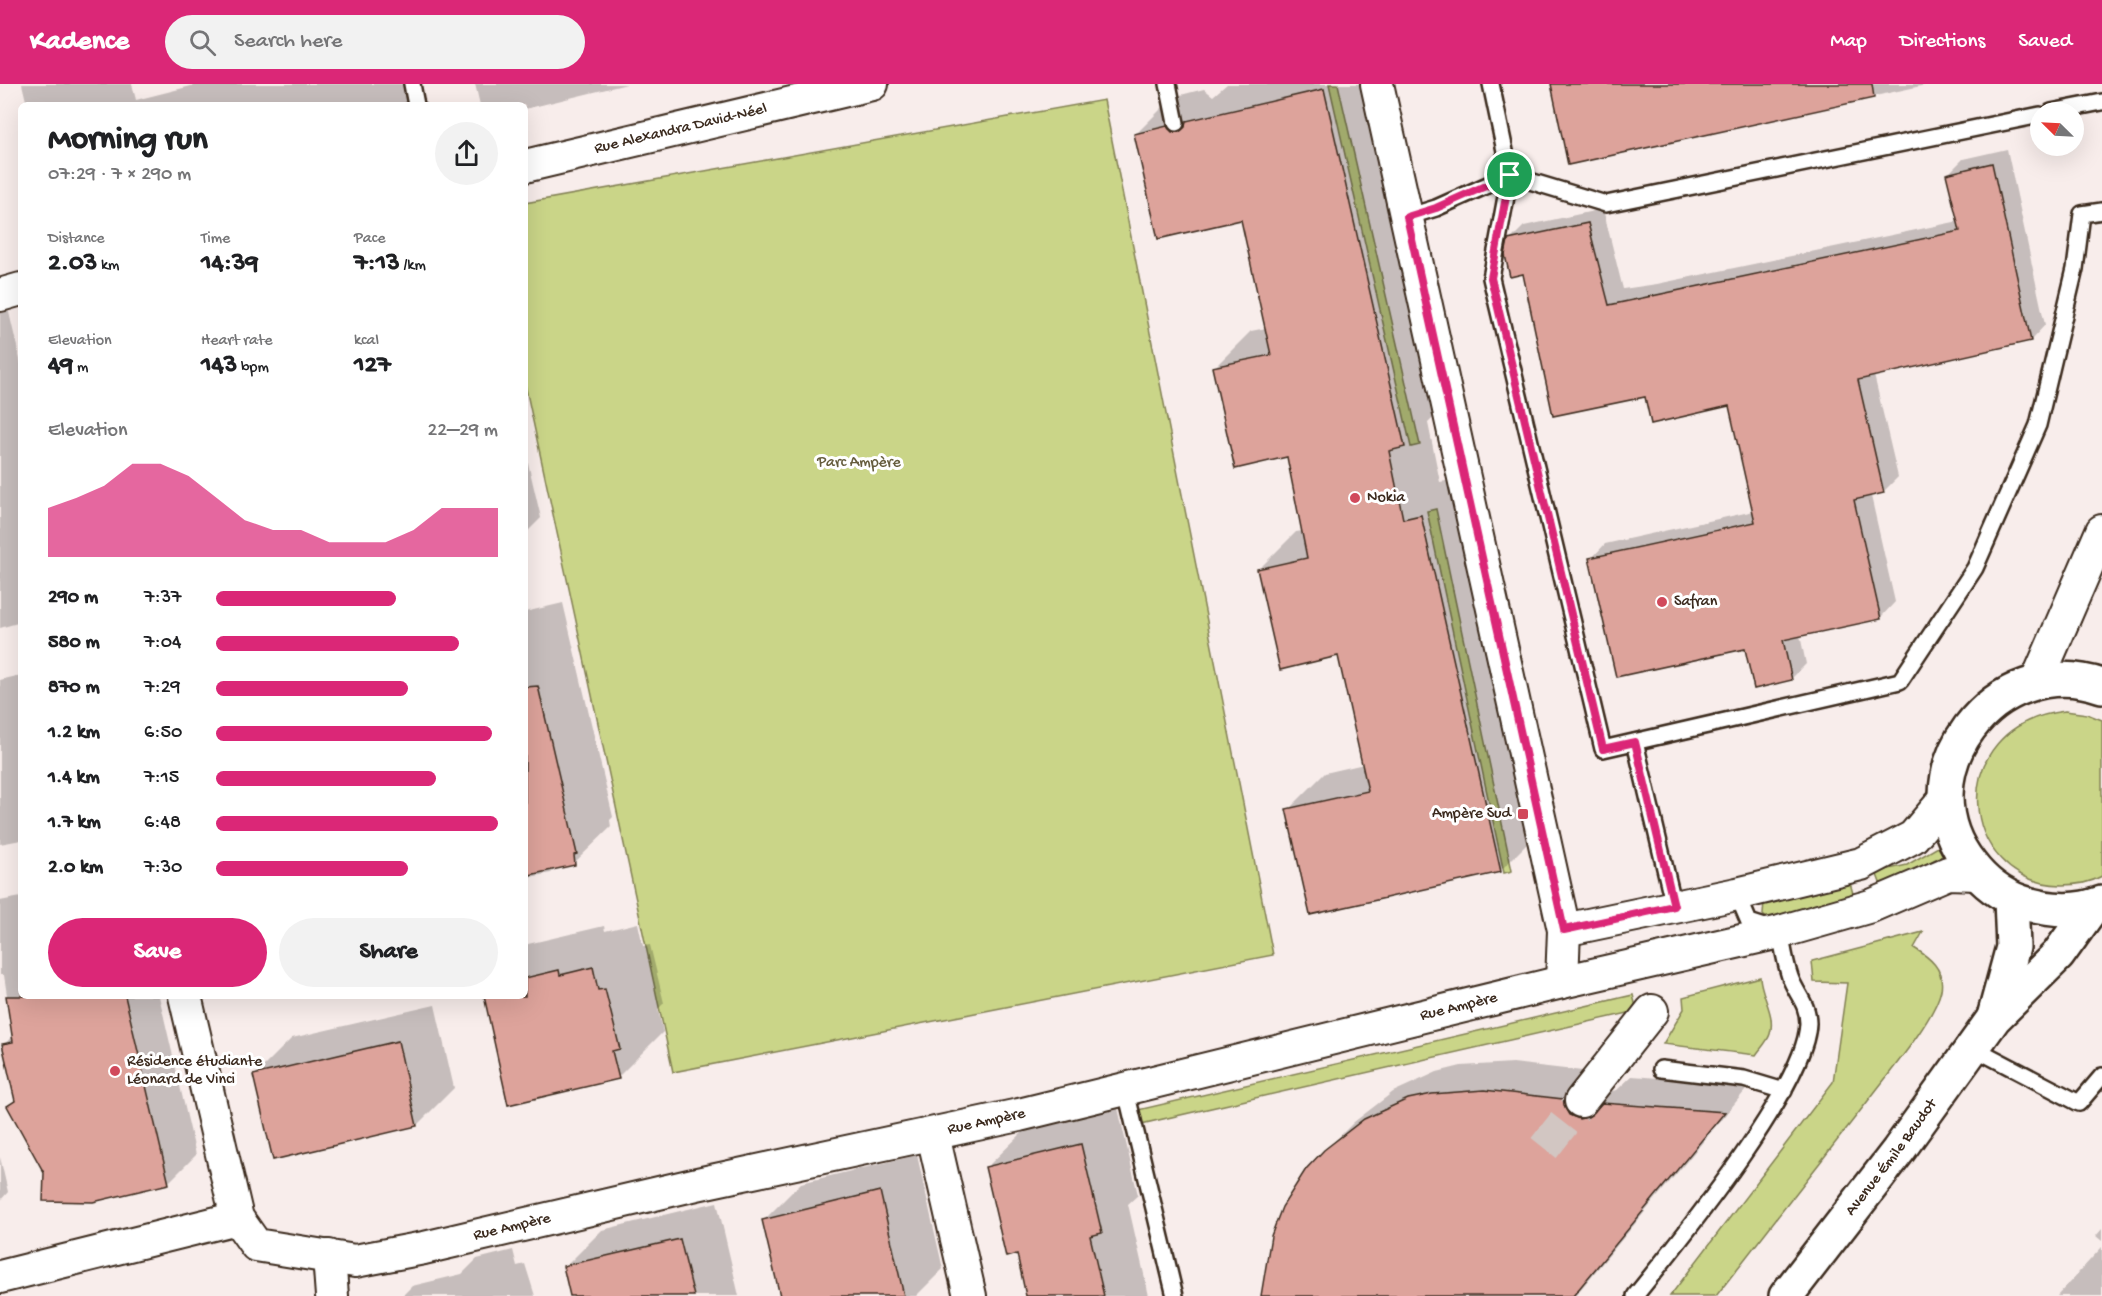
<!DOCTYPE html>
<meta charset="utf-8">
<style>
body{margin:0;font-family:"Gochi Hand",sans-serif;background:#f2f2f2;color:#202124;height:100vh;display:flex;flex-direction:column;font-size:22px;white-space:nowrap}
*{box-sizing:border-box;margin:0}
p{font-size:20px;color:#757577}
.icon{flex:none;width:33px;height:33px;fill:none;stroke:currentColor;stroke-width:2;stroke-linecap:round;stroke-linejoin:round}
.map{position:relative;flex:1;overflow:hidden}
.drawer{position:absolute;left:18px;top:18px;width:510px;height:897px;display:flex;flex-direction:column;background:#fff;border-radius:9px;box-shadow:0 6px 24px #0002}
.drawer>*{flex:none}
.needle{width:39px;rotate:294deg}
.tools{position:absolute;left:2030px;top:18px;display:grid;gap:12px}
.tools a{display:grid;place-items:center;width:54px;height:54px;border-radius:50%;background:#fff;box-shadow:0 6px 24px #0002;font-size:30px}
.pin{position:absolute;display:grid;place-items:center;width:51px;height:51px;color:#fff;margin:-26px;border:3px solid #fff;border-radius:50%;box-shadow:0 2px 6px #0007}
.round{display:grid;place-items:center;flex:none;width:63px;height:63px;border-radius:32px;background:#f2f2f2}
.overview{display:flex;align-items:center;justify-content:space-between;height:102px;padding:0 30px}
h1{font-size:33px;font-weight:700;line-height:45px}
.metrics{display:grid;grid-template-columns:repeat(3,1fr);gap:9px;height:102px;padding:6px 30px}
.metrics div{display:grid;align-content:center}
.metrics b{font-size:26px;font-weight:700}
.metrics small{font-size:16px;font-weight:400}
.metrics p{font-size:16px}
.chart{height:168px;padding:12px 30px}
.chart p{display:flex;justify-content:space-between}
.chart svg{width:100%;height:108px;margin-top:6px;fill:#db2777;opacity:.7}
.primary-button{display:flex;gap:12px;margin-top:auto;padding:12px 30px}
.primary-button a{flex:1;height:69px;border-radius:36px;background:#db2777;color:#fff;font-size:24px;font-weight:700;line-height:69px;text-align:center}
.primary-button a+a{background:#f2f2f2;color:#202124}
ul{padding:0 30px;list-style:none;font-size:20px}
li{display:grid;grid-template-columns:96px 72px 1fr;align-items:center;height:45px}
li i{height:15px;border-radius:8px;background:#db2777}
header{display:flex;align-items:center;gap:36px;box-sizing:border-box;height:84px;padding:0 30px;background:#db2777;color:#fff}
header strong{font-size:28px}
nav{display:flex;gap:33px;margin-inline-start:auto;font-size:21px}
.search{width:420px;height:54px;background:#f2f2f2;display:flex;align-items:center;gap:15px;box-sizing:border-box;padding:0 21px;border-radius:33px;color:#757577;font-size:22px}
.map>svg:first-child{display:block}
.green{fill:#cad588;stroke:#828053;stroke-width:1.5}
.shadow{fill:#0003}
.building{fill:#dda39b;stroke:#3b2a1e;stroke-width:1.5}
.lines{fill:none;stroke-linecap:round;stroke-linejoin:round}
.street-tunnel{stroke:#d2c6c2;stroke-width:32;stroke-dasharray:32 16;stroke-linecap:butt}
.lane-casing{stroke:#3b2a1e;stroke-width:20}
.street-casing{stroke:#3b2a1e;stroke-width:36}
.secondary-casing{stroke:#3b2a1e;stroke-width:38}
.lane{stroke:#fff;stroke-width:15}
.street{stroke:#fff;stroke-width:32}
.secondary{stroke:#fff;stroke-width:33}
.route-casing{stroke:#fff;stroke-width:12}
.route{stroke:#db2777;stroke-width:8}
.poi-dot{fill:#d1495b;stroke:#fff;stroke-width:2}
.labels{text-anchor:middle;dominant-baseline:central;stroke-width:6;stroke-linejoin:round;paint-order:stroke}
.street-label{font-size:16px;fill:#3b2a1e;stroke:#fff}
.park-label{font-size:16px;fill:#665d3e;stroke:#fff}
.poi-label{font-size:16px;fill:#3b2a1e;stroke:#fff;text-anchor:start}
</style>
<header>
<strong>Kadence</strong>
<div class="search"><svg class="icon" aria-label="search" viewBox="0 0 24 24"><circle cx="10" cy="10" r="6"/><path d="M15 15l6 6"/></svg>Search here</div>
<nav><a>Map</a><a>Directions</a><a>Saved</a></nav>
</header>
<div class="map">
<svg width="2102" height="1212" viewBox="0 0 2102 1212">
<rect width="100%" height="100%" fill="#f8edeb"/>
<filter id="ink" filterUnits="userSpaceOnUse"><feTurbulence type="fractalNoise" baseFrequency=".0167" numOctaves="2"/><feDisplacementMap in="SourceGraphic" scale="12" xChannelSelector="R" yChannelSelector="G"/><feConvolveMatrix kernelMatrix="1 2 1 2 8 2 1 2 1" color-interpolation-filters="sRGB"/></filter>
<g filter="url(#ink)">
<!-- green -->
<g class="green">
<path d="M1329,0H1338L1420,361L1411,363Z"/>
<path d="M1104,16L1273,871L673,988L525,300V119Z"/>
<path d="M1436,425L1512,787L1504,789L1427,427Z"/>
<path d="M2065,627L2087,630L2102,636V792C2090,799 2076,801 2062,801C1957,799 1941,641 2065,627Z"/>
<path d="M1938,763L1943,771L1882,804L1876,788L1907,781Z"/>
<path d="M1849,795L1855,817L1772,839L1763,831L1764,817Z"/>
<path d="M1923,848L1914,864C1929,873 1945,885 1941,906C1935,935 1889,989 1871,1013C1819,1079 1768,1146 1716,1212H1670L1833,998L1847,899L1814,898L1812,877Z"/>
<path d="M1760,893C1761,912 1776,930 1770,950C1768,957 1760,965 1756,971L1663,960L1684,925L1683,913Z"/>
<path d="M1633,911L1637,927L1141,1040L1138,1026Z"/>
</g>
<!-- shadow -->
<g class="shadow">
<path d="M22,0H132L136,16L199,0H406L411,21H27Z"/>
<path d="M475,0H627L525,25V21H480Z"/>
<path d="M1227,0H1368L1442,325L1428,339L1440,398L1458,395L1537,750L1500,787L1288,726L1325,689L1364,680L1339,571L1259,485L1296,448L1303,447L1288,371L1214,284L1251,247L1266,244L1242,134L1136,50L1173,13L1204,5L1213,12Z"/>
<path d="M1553,0H1930L1569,79Z"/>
<path d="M2007,65L2045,241L2031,256L1874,291L1898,393L1883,408L1871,412L1895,518L1881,533L1800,551L1806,580L1791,595L1747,563L1591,475L1605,460L1754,427L1730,321L1646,311L1524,188L1509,157L1524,142L1603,125L1623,205L1657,200L1959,137L1948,90L1963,75Z"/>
<path d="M8,224L21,280V538L0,544V226Z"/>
<path d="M525,366L541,434L525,450Z"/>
<path d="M563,519L613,733L610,736L611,743L574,779L557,783L551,789L525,794V528Z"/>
<path d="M21,591V756L0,760V596Z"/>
<path d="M21,813V912H159L196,1071L168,1099L45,1089L9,1022L16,1015L4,961L13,951L4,891H0V817Z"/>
<path d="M638,839L643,862L650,861L664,919L658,925L663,948L618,993L485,912H525V863L528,860L604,842L605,847Z"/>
<path d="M435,921L454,1004L417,1041L255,991L292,954Z"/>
<path d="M1513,979L1591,988L1608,1008L1617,1006L1632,992L1750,1001L1575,1212H1263L1325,1067L1354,1038L1393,1008L1437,988L1461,982Z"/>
<path d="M1118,1024L1138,1111L1128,1120L1149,1212H1028L1018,1168L986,1084L1024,1047Z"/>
<path d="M917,1071L943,1185L916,1212H782L764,1136L801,1099Z"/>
<path d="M0,1073L8,1108L0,1117Z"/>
<path d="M717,1118L739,1212H571L565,1183L602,1146Z"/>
<path d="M2102,1145V1157L2096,1152Z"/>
<path d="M2102,1163V1212H2057Z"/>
<path d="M513,1166L517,1182L525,1180L535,1212H402L412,1202L462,1190L477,1175Z"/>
</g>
<!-- building -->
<g class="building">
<path d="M1551,0H1872L1874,14L1568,81Z"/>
<path d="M1324,5L1405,363L1389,367L1403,435L1421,431L1501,788L1310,831L1286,725L1368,707L1338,572L1280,586L1257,485L1307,474L1287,373L1235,385L1212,283L1271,271L1241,136L1158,155L1134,50L1167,42L1172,48H1179L1185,43L1186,37Z"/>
<path d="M1992,79L2031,257L1858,296L1884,409L1854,416L1881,535L1783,556L1792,596L1754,605L1745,565L1616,593L1589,474L1755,438L1729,322L1651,340L1645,313L1553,332L1523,190L1510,193L1505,171L1508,156L1588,139L1609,221L1960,147L1946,90Z"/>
<path d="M538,602L577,770L574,771L575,781L525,792V603Z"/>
<path d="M593,883L598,906L605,905L620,965L612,967L619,995L508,1021L484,912H525V894L559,886L560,891Z"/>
<path d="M6,912H125L169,1100L93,1118L43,1117L44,1089L7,1022L15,1017L2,960L13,958Z"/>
<path d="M398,957L417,1042L273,1076L253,991Z"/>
<path d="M1484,1006L1563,1015L1565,1024L1569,1031L1579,1035L1588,1033L1602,1019L1725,1028L1573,1212H1261L1271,1152L1282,1123L1306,1085L1324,1066L1364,1035L1408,1015L1432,1010Z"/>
<path d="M1081,1060L1102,1149L1090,1152L1104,1212H1026L1017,1170L1006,1173L985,1083Z"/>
<path d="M880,1107L904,1212H780L762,1136Z"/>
<path d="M680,1155L694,1212H570L563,1182Z"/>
</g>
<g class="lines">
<!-- street-tunnel -->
<path class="street-tunnel" d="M1544,1064L1581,1017"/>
<!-- lane casing -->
<g class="lane-casing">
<g id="lane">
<path d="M412,0L416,21"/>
<path d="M1168,0L1176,39"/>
<path d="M1491,0L1510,91L1491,194L1603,665L1900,597L1975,484L2038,341L2075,185L2082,130L2102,127"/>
<path d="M2051,28L2102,18"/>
<path d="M1407,133L1436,124L1510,91L1606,120L2040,31"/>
<path d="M1635,658L1674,822"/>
<path d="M1972,963L2079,1019L2102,992"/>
<path d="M1661,985L1744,995L1784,1007"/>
<path d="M1125,1003L1175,1212"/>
<path d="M1635,1212C1677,1160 1807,1001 1808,939C1808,919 1796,910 1790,893C1785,878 1783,863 1780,848L1749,838L1737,810"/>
</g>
</g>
<!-- street casing -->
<g class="street-casing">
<g id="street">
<path d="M1377,0L1564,846L1562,898"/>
<path id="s1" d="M525,82L872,0"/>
<path d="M0,211L21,205"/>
<path d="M2037,597L2102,447"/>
<path d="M1564,846L1737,810L1861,780L1913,753L1946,714"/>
<path id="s2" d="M185,912L237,1134L256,1161L355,1177L424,1164L697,1100L1019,1031L1562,898L1780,848L1871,822L1948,789L1978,790"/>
<path d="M1581,1017L1652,927"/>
<path d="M933,1051L970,1212"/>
<path d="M329,1172L332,1212"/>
<path d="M0,1193L237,1134"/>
</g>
</g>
<!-- secondary casing -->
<g class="secondary-casing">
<g id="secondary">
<path d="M2102,602C1995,565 1899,691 1971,781C1984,798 2001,811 2021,818C2048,827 2076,829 2102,819"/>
<path d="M1994,933L2013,863L2011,815"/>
<path id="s3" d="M1786,1212L1898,1067L1994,934L2058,871L2093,822"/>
</g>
</g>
<!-- lane -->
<use href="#lane" class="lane"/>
<!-- street -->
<use href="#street" class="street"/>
<!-- secondary -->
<use href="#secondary" class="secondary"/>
</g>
</g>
<g class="lines" filter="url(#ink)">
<!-- route casing -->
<g class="route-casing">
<path id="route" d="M1510,91L1491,194L1603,665L1635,658L1674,822L1564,846L1407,133L1436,124Z"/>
</g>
<!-- route -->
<use href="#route" class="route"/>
</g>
<!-- markers -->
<g class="poi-dot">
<circle cx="1355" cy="414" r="6"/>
<circle cx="1662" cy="518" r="6"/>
<rect x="1517" y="724" width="12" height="12" rx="3"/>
<circle cx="115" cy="987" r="6"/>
</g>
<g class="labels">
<!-- street labels -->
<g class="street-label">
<text stroke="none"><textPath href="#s1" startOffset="160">Rue Alexandra David-Néel</textPath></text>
<text stroke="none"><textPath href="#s2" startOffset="1494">Rue Ampère</textPath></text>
<text stroke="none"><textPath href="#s2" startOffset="1008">Rue Ampère</textPath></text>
<text stroke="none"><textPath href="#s3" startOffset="174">Avenue Émile Baudot</textPath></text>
<text stroke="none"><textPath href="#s2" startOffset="522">Rue Ampère</textPath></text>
</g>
<!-- park labels -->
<g class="park-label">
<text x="859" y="379">Parc Ampère</text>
</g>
<!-- poi labels -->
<g class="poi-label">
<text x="1367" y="414">Nokia</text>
<text x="1674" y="518">Safran</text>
<text x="1511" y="730" text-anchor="end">Ampère Sud</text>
<text x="127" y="978">Résidence étudiante<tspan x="127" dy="18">Léonard de Vinci</tspan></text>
</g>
</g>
</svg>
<div class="tools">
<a><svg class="needle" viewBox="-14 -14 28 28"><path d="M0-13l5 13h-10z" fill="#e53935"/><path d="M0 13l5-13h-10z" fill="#757577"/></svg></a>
</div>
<div class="pin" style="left:1510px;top:91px;background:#1e9e55"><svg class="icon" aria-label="arrive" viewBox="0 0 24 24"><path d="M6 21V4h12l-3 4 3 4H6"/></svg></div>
<section class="drawer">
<div class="overview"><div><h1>Morning run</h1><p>07:29 · 7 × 290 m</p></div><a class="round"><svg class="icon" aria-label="share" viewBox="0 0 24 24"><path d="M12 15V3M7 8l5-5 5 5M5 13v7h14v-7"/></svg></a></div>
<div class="metrics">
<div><p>Distance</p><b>2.03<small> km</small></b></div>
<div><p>Time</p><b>14:39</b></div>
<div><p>Pace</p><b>7:13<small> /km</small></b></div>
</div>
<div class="metrics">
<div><p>Elevation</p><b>49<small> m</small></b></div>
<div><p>Heart rate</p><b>143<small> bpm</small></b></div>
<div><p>kcal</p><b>127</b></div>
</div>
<div class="chart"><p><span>Elevation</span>22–29 m</p>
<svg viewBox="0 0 160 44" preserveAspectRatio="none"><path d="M0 44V24L10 20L20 15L30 6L40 6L50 11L60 20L70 29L80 33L90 33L100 38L110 38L120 38L130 33L140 24L150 24L160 24V44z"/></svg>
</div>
<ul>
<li><b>290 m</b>7:37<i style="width:64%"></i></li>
<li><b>580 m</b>7:04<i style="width:86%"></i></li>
<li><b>870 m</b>7:29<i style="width:68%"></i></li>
<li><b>1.2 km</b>6:50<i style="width:98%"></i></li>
<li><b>1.4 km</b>7:15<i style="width:78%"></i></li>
<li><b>1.7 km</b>6:48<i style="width:100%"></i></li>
<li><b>2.0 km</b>7:30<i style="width:68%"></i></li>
</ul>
<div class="primary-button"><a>Save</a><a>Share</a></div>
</section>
</div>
